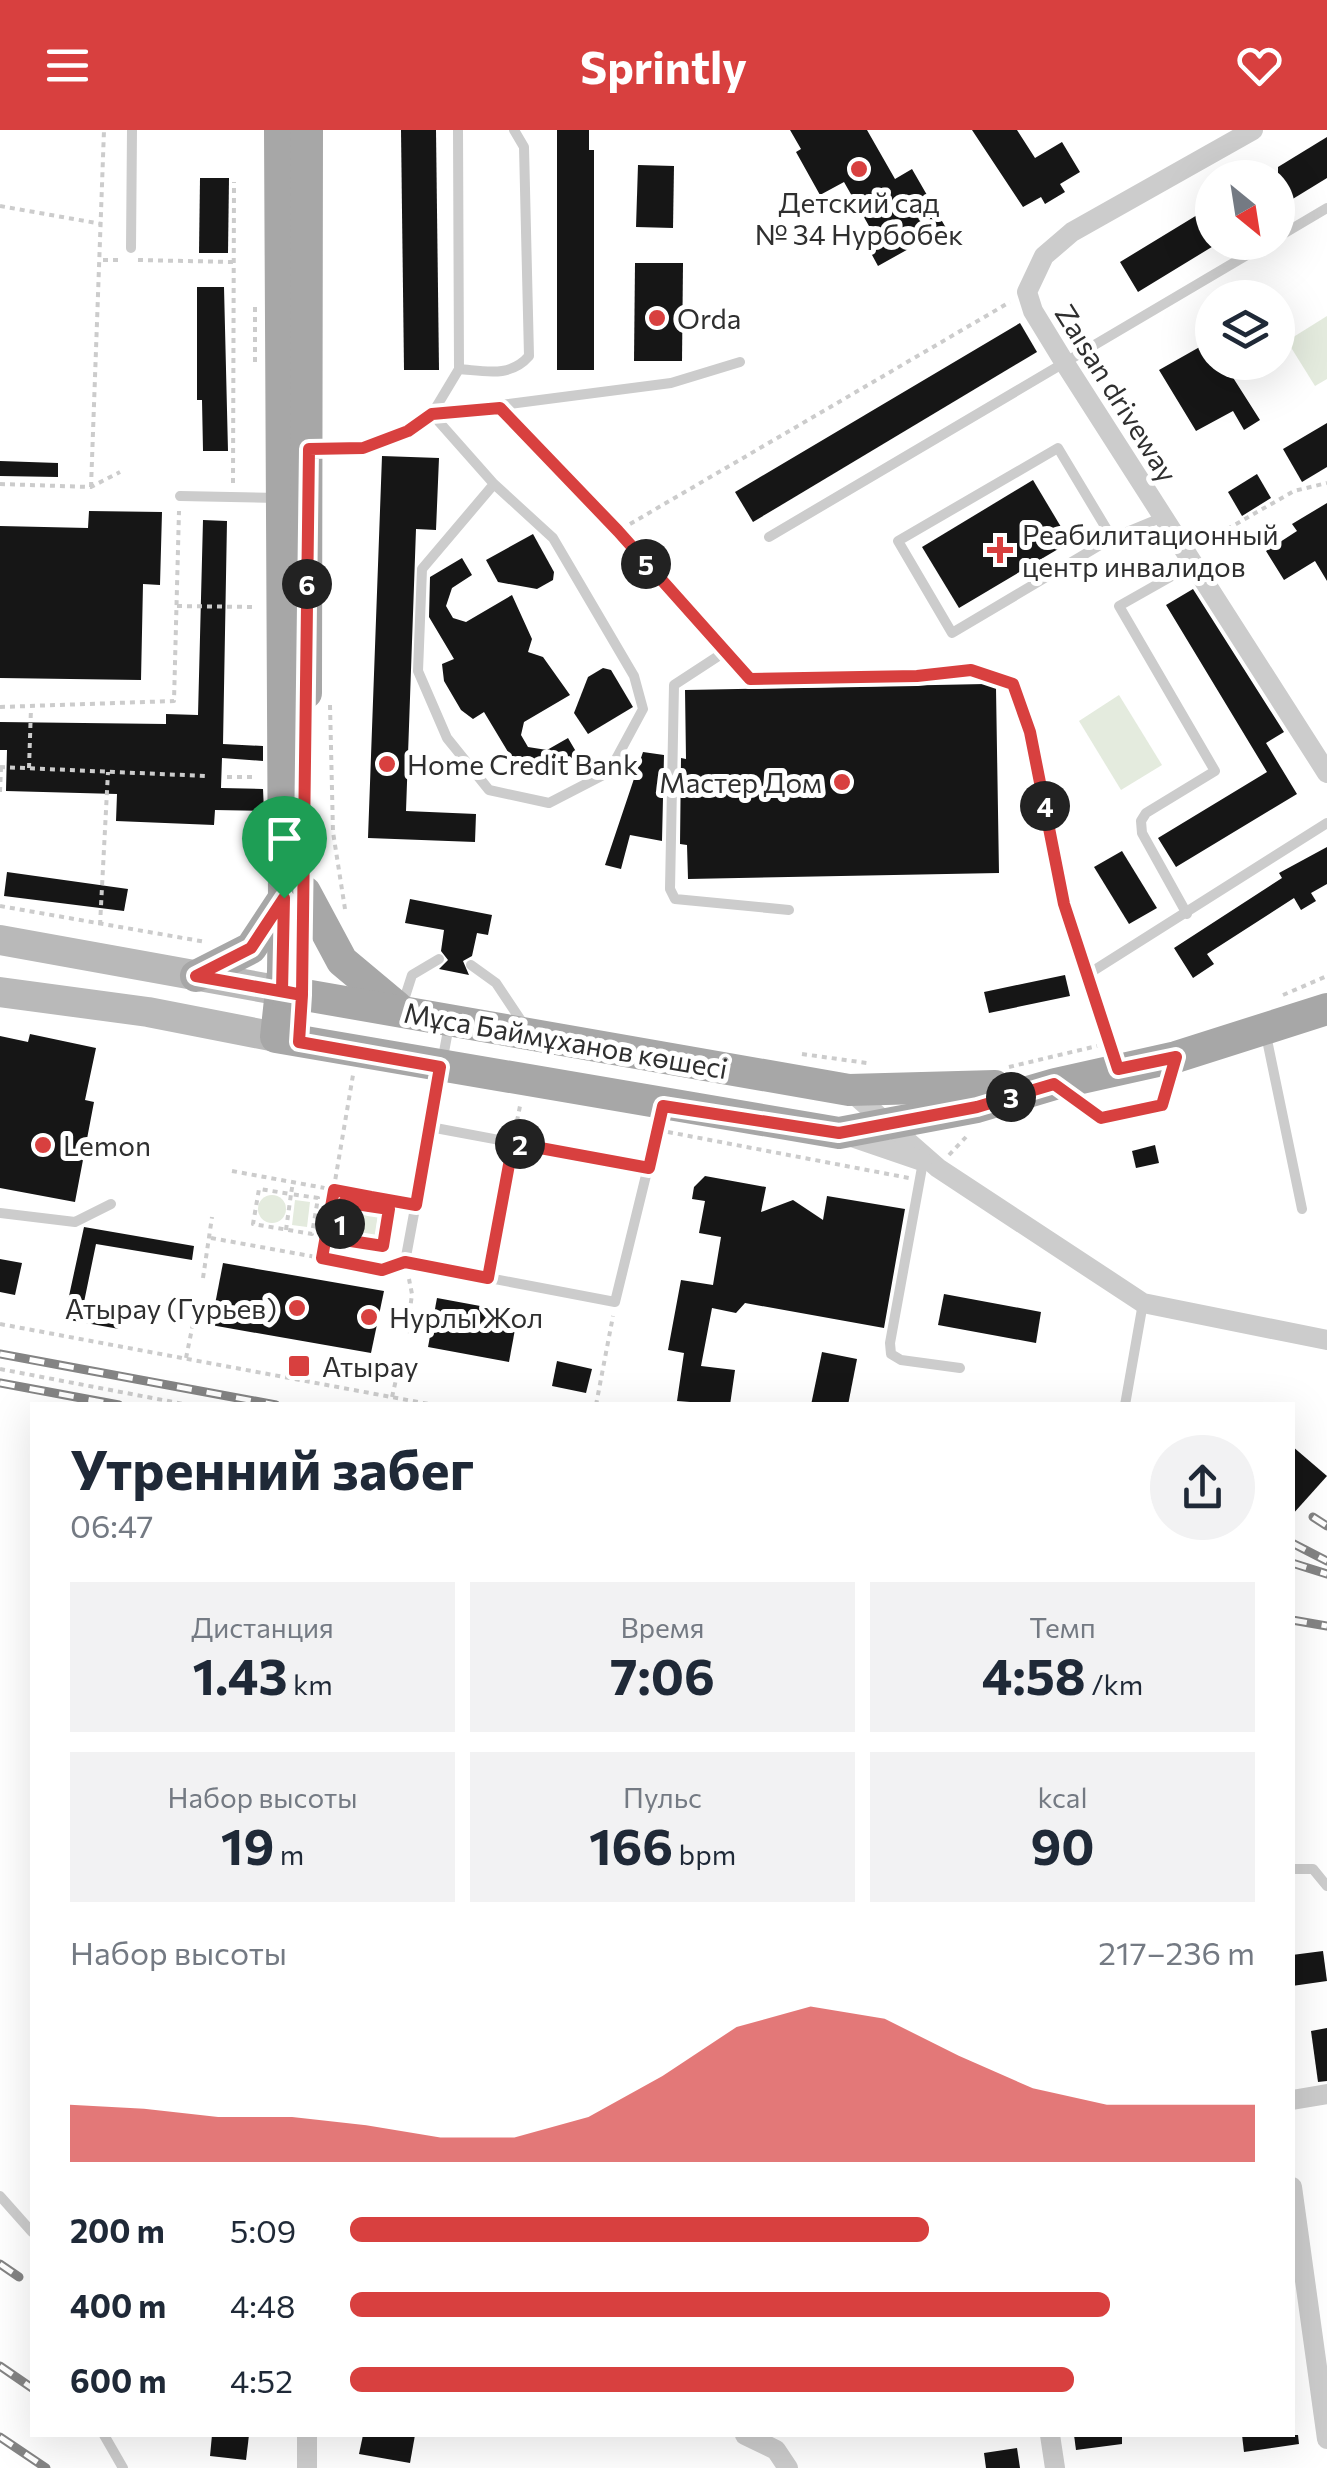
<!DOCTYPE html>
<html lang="ru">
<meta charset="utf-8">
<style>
body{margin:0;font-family:Commissioner,sans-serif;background:#f2f2f3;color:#1f2937;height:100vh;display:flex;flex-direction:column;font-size:38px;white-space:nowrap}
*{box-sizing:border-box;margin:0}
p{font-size:32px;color:#747a83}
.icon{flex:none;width:55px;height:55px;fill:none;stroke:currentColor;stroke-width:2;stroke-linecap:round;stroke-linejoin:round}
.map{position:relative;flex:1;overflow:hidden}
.panel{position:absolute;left:30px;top:1272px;width:1265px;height:1035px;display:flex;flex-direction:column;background:#fff;border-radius:0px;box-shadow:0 10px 40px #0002}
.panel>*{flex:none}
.needle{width:65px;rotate:150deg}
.controls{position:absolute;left:1195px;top:30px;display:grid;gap:20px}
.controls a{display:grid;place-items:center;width:100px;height:100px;border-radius:50%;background:#fff;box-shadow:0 10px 40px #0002;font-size:50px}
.pin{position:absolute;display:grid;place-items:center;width:85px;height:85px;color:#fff;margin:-102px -42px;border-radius:50% 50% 50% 0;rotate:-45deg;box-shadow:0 0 10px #0007}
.pin .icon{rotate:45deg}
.km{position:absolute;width:50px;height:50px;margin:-25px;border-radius:50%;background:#222;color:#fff;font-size:28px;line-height:50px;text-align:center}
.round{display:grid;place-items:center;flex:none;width:105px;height:105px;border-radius:52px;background:#f2f2f3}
.overview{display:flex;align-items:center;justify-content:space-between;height:170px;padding:0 40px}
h1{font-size:55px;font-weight:700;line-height:75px}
.figures{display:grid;grid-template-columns:repeat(3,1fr);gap:15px;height:170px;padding:10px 40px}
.figures div{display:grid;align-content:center;border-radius:0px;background:#f2f2f3;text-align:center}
.figures b{font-size:50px;font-weight:700}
.figures small{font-size:28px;font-weight:400}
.figures p{font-size:28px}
.chart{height:280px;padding:20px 40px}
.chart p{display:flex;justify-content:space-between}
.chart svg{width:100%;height:180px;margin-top:10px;fill:#d8403f;opacity:.7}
ul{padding:0 40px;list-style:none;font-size:32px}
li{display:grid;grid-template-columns:160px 120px 1fr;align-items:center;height:75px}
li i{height:25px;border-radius:12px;background:#d8403f}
header{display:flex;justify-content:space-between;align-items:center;height:130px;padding:0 40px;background:#d8403f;color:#fff;font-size:45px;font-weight:700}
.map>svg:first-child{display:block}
.green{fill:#e4ebde}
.building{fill:#161616}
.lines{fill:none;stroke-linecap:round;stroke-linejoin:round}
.path{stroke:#ccc;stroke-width:4;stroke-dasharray:5 5;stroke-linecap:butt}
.lane{stroke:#ccc;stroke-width:10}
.street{stroke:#ccc;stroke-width:20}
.secondary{stroke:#b9b9b9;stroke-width:30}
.primary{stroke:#a7a7a7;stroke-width:32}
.rail-casing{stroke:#848484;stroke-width:9}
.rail{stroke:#fff;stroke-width:5;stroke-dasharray:15;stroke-linecap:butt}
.route-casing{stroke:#fff;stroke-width:20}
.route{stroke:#d8403f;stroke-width:12}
.poi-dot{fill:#d8403f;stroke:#fff;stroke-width:4}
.labels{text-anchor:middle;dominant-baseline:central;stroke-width:10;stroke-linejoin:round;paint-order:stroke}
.poi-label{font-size:28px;fill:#2f2f2f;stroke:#fff;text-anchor:start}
.street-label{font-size:28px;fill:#2f2f2f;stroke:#fff}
</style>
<header><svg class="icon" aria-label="menu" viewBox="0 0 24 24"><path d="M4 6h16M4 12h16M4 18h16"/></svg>Sprintly<svg class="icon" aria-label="heart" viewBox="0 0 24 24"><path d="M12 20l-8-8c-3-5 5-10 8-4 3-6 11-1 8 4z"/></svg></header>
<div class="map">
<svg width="1327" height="2338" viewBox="0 0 1327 2338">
<rect width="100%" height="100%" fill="#fff"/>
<!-- green -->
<g class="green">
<path d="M1327,186V249L1315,256L1287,211Z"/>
<path d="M1119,565L1162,635L1121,660L1079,591Z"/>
<circle cx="272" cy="1079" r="14"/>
<path d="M295,1070L310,1072L307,1097L292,1095Z"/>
<path d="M352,1081L378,1085L375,1107L349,1103Z"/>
</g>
<!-- building -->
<g class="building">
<path d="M401,0H436L439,240H404Z"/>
<path d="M557,0H589V20H594V240H557Z"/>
<path d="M790,0H867L895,49L912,39L946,98L878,136L859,101L869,96L844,52L820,65L796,22L801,19Z"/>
<path d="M972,0H1017L1035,28L1062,12L1080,42L1060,54L1065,62L1045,74L1041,67L1023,77Z"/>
<path d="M1327,7V48L1278,78V37Z"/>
<path d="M638,35L674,36L673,98L636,97Z"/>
<path d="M200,48H229L228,123H199Z"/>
<path d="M1212,76V112H1220L1138,162L1120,132Z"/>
<path d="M635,133H683L682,231H634Z"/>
<path d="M197,157H224L228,321H203L202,270H197Z"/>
<path d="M1020,193L1037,222L753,392L735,362Z"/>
<path d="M1212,210V232H1255L1232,246L1260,290L1244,300L1233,281L1196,301L1159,240Z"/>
<path d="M1327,293V337L1302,352L1283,319Z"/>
<path d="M382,326L439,328L436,400L416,399L406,681L476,684L475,712L368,708Z"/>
<path d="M0,331L58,333V347L0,346Z"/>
<path d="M1257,344L1271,368L1242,386L1228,362Z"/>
<path d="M1033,350L1070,412L959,478L922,417Z"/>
<path d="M1327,373V451L1315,431L1284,450L1266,421L1297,401L1292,394Z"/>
<path d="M89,381L162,382L160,455L143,454L141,550L0,548V396L88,398Z"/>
<path d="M203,390L227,391L223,614L263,616V631L222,628L221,658L263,659L264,681L215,680L214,695L116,691L117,664L6,661L7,620H0V592L166,594V584L198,585Z"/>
<path d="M533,404L554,442L553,450L537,459L498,452L486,430Z"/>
<path d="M462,428L472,445L452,458L446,476L453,488L466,492L512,465L532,509L528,522L543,527L570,565L524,592L521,605L528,617L547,620L568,608L578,625L552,641L538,638L532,643L527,635L514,632L484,582L473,589L461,580L444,551L442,534L454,529L429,487L430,447Z"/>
<path d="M1193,459L1284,602L1266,613L1297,664L1176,737L1158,708L1267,642L1166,475Z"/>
<path d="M603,538L611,540L633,577L588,604L574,583L588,547Z"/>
<path d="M985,554L996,558L999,743L688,749L687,715L680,714L681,628L686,629L685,560Z"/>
<path d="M643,622L664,625L662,711L630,705L621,739L605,735Z"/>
<path d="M1327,717V754L1311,763L1316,771L1301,780L1294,768L1207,824L1214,834L1193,848L1174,818L1282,748L1279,743Z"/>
<path d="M1122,721L1157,778L1129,794L1094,737Z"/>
<path d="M7,742L128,759L124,781L4,766Z"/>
<path d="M410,769L492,785L488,805L477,803L472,826L463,831L469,845L439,839L448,830L441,821L444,800L405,793Z"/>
<path d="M1065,845L1070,866L989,883L984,862Z"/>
<path d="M30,904L96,918L85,970L94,972L75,1072L0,1058V906L28,912Z"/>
<path d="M1155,1015L1159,1033L1136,1038L1132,1021Z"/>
<path d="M705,1046L766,1057L761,1082L793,1070L823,1090L827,1066L905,1079L884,1198L745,1173L736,1183L712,1178L701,1236L735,1240L730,1275L677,1271L684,1223L668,1220L681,1150L713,1155L721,1107L699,1103L705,1071L692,1069L694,1057Z"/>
<path d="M84,1097L194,1116L192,1130L96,1114L83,1177L121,1184L119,1199L64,1189Z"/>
<path d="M0,1129L22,1133L15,1165L0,1162Z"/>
<path d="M223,1133L384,1161L371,1223L211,1195Z"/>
<path d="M944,1164L1041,1182L1036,1213L938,1195Z"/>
<path d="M437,1168L518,1183L509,1232L428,1217Z"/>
<path d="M822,1222L857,1229L848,1275H811Z"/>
<path d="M557,1231L592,1239L586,1263L552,1256Z"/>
<path d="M1292,1316L1327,1346L1292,1385Z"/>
<path d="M1323,1821L1327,1851L1292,1856V1825Z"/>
<path d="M1327,1898V1951L1318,1952L1311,1901Z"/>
<path d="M212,2305H249L246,2330L210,2326Z"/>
<path d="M363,2305H415L410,2333L359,2324Z"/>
<path d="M1074,2305H1122V2314L1076,2320Z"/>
<path d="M1242,2305H1298L1299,2314L1244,2322Z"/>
<path d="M1017,2318L1020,2338H986L984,2323Z"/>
</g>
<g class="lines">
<!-- path -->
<g class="path">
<path d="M0,76L102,94"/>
<path d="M103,130H123"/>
<path d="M138,130L233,132"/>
<path d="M255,177V237"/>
<path d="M233,353L234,52"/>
<path d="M0,354L91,357L120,342"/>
<path d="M91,357L104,0"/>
<path d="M630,394L1010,172"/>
<path d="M1201,414L1294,361L1327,353"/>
<path d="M177,476L256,477"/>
<path d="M330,575L333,702L345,779"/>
<path d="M0,577L174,571L179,381"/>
<path d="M0,637L206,646"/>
<path d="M29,638L31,578"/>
<path d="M227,647H257"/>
<path d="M0,662L1,637"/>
<path d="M0,776L206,812"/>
<path d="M100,795L108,642"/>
<path d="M1283,865L1327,846"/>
<path d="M802,924L867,933"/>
<path d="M1009,937L1097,916"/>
<path d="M515,1001L520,976"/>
<path d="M668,1002L909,1048"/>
<path d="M949,1025L966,1007"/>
<path d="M232,1041L401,1072"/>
<path d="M369,1076L344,1072L337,1109L383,1116L389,1079L369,1076L371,1067"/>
<path d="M286,1100L291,1064L259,1059L253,1094L312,1104L318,1068L291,1064L293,1052"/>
<path d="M211,1108L382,1139L393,1136"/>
<path d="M322,1128L353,945"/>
<path d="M490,1134L511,1025"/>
<path d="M203,1148L212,1087"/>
<path d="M0,1194L434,1275"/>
<path d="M407,1203L412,1164L409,1149"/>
<path d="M186,1228L195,1184"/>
<path d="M0,1239L189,1275"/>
<path d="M392,1267L401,1228"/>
<path d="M596,1275L613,1186"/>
</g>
<!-- lane -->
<g class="lane">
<path d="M1278,107L1327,78"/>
<path d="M131,118L132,0"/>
<path d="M459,239C485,241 510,248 529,226L524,17L514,0"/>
<path d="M500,278L618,401L749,549L917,546L971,540L1013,554L1030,602L1065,774L1116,934"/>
<path d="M432,284L494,354L553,408L634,546L643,579L609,642L549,673L489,660L447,608L418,541L422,439L494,354"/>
<path d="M432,284L671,253L740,232"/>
<path d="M310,319L363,318L407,301L432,284L459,239L458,0"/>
<path d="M180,366L279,368"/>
<path d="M769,407L1269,112"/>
<path d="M1112,408L1058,318L898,411L952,503L1112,408L1163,387"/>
<path d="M723,523L674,555L670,759L675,769L789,780"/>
<path d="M1187,784L1142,703L1141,691L1146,683L1215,641L1119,476L1195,433"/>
<path d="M471,835L496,853L524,895"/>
<path d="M1085,846L1327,693"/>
<path d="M402,876L412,845L439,829"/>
<path d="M449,895L405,1132L615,1172L662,980"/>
<path d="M1266,905L1302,1079"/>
<path d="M1063,960L1101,988L1162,975L1175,933"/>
<path d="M430,997L649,1038"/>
<path d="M923,1032L890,1213L891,1224L901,1230L960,1238"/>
<path d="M0,1083L75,1092L111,1074"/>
<path d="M1125,1275L1143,1173"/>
<path d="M1292,1739H1313L1327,1756"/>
<path d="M0,2066L32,2102"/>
<path d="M104,2305L123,2338"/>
</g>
<!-- street -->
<g class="street">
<path d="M1253,0L1072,102L1044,126L1027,162L1033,181L1066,235L1327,643"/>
<path d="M849,960L938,1038L1143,1173L1327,1210"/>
<path d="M846,1005L922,1031"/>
<path d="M1292,1970L1327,1964"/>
<path d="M1292,2057L1327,2309"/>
<path d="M745,2305L776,2320L788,2338"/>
<path d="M1050,2305L1055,2338"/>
<path d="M307,2338V2305"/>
</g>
<!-- secondary -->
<g class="secondary">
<path d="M0,810L282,861"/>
<path d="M0,862L148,882L276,907"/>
</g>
<!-- primary -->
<g class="primary">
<path d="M280,0L284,768L283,842L276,907L839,1003L977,977L1055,954L1176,927L1327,879"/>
<path d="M306,563L307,0"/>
<path d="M305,762L342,831L397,877"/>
<path d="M196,846L251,818L284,768"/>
<path d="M282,861L849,960L995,956"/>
</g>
<!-- rail casing -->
<g class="rail-casing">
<g id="rail">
<path d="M0,1224L276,1275"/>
<path d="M0,1253L119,1275"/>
<path d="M1313,1387L1327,1396"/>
<path d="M1292,1413L1327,1431"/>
<path d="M1292,1433L1327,1444"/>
<path d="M1292,1490L1327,1496"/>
<path d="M0,2134L19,2147"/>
<path d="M0,2236L32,2258"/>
<path d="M0,2307L46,2338"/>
</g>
</g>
<!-- rail -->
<use href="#rail" class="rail"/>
</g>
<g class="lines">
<!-- route casing -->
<g class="route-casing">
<path id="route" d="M284,768L282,861L302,865L299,912L440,937L416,1075L371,1067L369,1076L344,1072L338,1109L383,1116L389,1079L369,1076L371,1067L334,1060L322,1128L382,1140L405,1132L488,1148L513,1013L649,1038L663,976L839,1003L977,977L1054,954L1101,988L1162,975L1176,927L1118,939L1064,774L1030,602L1013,554L971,540L917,546L750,549L618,401L500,278L432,284L408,301L363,318L309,319L302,865L196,846L251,818L284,768"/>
</g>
<!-- route -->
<use href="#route" class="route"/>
</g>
<!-- markers -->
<g class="poi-dot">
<circle cx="859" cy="39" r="10"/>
<circle cx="657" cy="188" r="10"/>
<path d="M995 405h10v10h10v10h-10v10h-10v-10h-10v-10h10z"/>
<circle cx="387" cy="634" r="10"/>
<circle cx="842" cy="652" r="10"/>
<circle cx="43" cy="1015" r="10"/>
<circle cx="297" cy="1178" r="10"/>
<circle cx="369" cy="1187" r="10"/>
<rect x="287" y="1224" width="24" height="24" rx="5"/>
</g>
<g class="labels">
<!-- poi labels -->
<g class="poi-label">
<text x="859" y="72" text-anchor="middle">Детский сад<tspan x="859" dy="32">№ 34 Нурбобек</tspan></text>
<text x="677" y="188">Orda</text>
<text x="1022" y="404">Реабилитационный<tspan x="1022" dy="32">центр инвалидов</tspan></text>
<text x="407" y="634">Home Credit Bank</text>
<text x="822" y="652" text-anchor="end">Мастер Дом</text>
<text x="63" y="1015">Lemon</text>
<text x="277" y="1178" text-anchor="end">Атырау (Гурьев)</text>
<text x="389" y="1187">Нурлы Жол</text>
<text x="322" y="1236">Атырау</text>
</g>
<!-- street labels -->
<g class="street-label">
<text transform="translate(1117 263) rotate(58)">Zaısan driveway</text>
<text transform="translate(566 910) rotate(10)">Мұса Баймұханов көшесі</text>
</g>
</g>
</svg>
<div class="controls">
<a><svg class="needle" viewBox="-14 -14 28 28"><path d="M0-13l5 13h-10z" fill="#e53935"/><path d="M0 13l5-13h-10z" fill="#747a83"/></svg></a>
<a><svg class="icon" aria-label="layers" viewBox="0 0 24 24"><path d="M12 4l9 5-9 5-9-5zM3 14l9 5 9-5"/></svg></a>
</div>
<div class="pin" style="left:284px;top:768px;background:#1e9e55"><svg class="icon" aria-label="arrive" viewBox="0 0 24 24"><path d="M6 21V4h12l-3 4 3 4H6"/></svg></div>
<b class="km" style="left:340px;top:1094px">1</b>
<b class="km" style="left:520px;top:1014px">2</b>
<b class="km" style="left:1011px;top:967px">3</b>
<b class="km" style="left:1045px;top:676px">4</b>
<b class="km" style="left:646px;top:434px">5</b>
<b class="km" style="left:307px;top:454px">6</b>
<section class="panel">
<div class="overview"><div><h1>Утренний забег</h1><p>06:47</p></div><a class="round"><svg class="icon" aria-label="share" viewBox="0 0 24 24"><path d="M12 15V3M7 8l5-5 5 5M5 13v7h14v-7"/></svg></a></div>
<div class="figures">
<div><p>Дистанция</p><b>1.43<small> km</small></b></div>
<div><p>Время</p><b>7:06</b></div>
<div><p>Темп</p><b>4:58<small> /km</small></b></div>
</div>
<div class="figures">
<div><p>Набор высоты</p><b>19<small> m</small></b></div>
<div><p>Пульс</p><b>166<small> bpm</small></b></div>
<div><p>kcal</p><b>90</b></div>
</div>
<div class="chart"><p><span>Набор высоты</span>217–236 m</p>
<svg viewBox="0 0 160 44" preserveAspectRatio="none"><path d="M0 44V30L10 31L20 33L30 33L40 35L50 38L60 38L70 33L80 23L90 11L100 6L110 9L120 18L130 26L140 30L150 30L160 30V44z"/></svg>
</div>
<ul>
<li><b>200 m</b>5:09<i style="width:64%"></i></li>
<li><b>400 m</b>4:48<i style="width:84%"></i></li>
<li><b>600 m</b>4:52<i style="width:80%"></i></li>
</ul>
</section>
</div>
